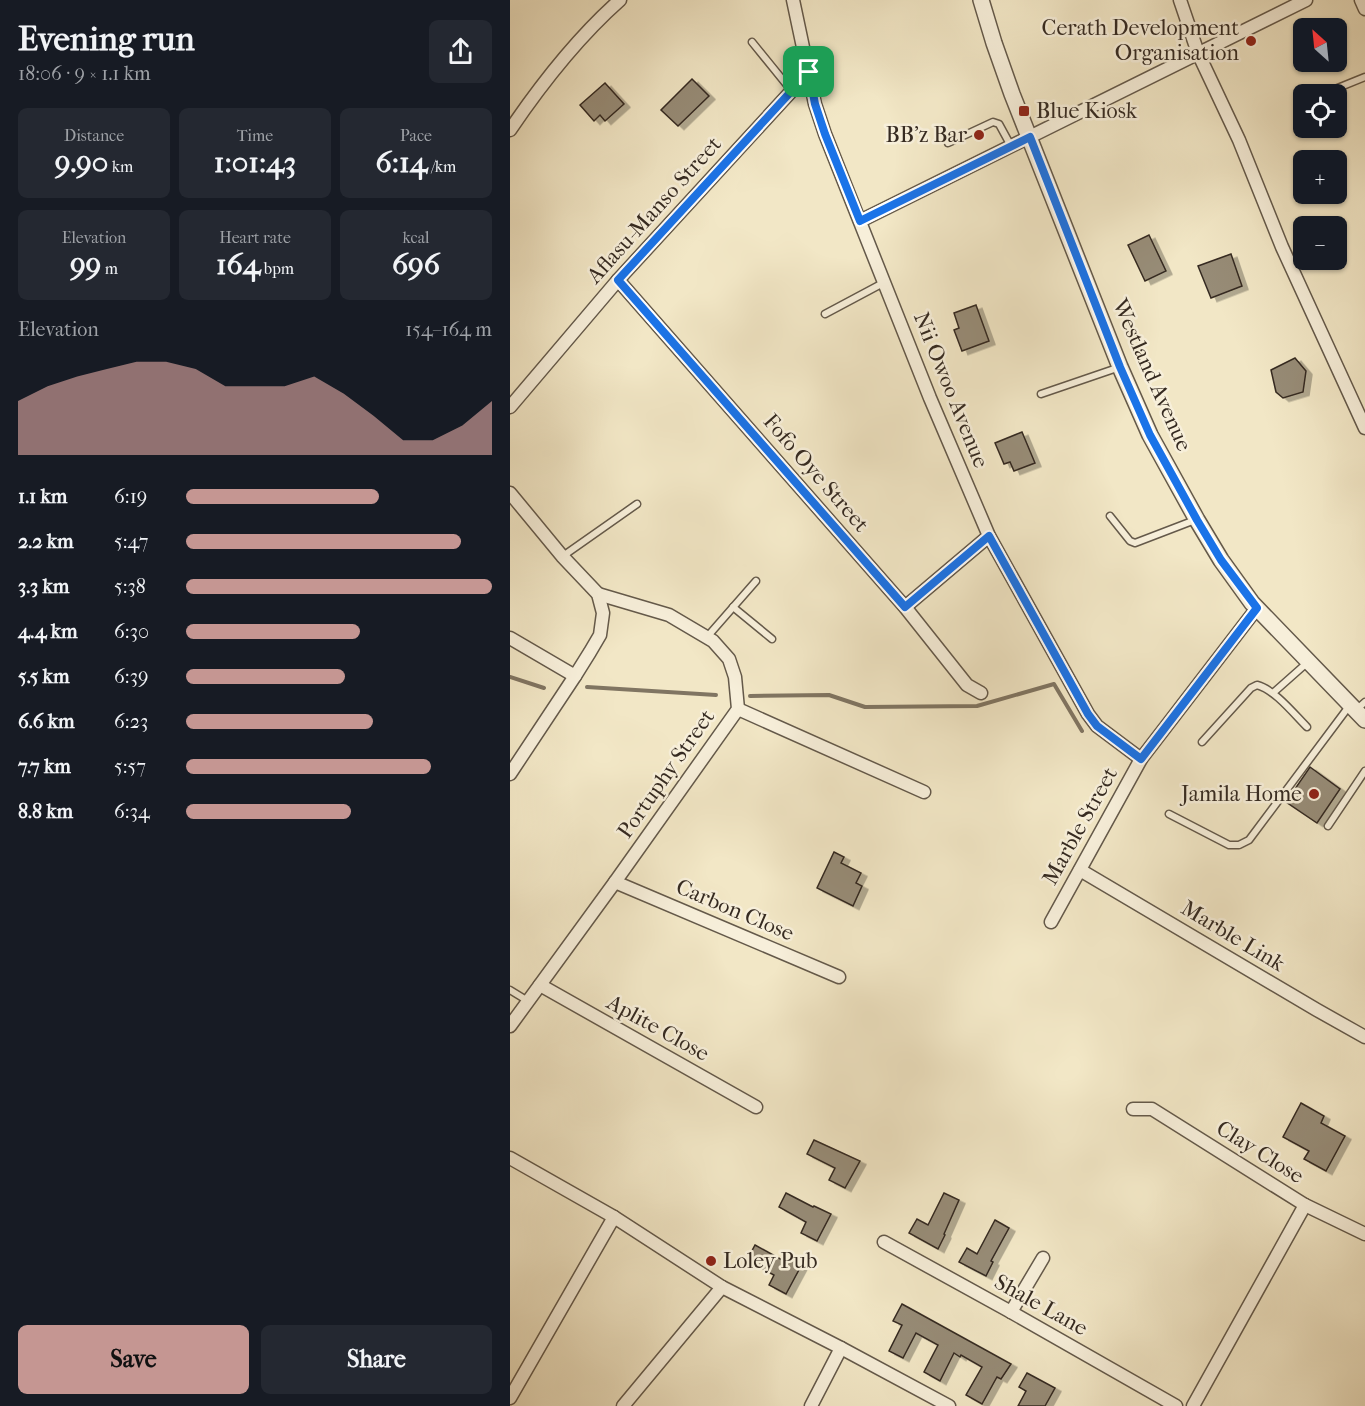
<!DOCTYPE html>
<meta charset="utf-8">
<style>
body{margin:0;font-family:"IM FELL French Canon",serif;background:#242831;color:#f1f3f6;height:100vh;display:flex;flex-direction:column;font-size:22px;white-space:nowrap}
*{box-sizing:border-box;margin:0}
p{font-size:20px;color:#9ea1a6}
.icon{flex:none;width:33px;height:33px;fill:none;stroke:currentColor;stroke-width:2;stroke-linecap:round;stroke-linejoin:round}
.map{position:relative;flex:1;overflow:hidden}
.panel{display:flex;flex-direction:column;background:#171b24;width:510px}
.panel>*{flex:none}
.needle{width:39px;rotate:333deg}
.controls{position:absolute;left:783px;top:18px;display:grid;gap:12px}
.controls a{display:grid;place-items:center;width:54px;height:54px;border-radius:9px;background:#171b24;box-shadow:0 2px 4px #0004;font-size:30px}
.pin{position:absolute;display:grid;place-items:center;width:51px;height:51px;color:#fff;margin:-26px;border-radius:12px;box-shadow:0 3px 9px #0006}
.round{display:grid;place-items:center;flex:none;width:63px;height:63px;border-radius:9px;background:#242831}
.overview{display:flex;align-items:center;justify-content:space-between;height:102px;padding:0 18px}
h1{font-size:33px;font-weight:700;line-height:45px}
.metrics{display:grid;grid-template-columns:repeat(3,1fr);gap:9px;height:102px;padding:6px 18px}
.metrics div{display:grid;align-content:center;border-radius:9px;background:#242831;text-align:center}
.metrics b{font-size:30px;font-weight:700}
.metrics small{font-size:16px;font-weight:400}
.metrics p{font-size:16px}
.chart{height:168px;padding:12px 18px}
.chart p{display:flex;justify-content:space-between}
.chart svg{width:100%;height:108px;margin-top:6px;fill:#c59692;opacity:.7}
.action{display:flex;gap:12px;margin-top:auto;padding:12px 18px}
.action a{flex:1;height:69px;border-radius:9px;background:#c59692;color:#111;font-size:24px;font-weight:700;line-height:69px;text-align:center}
.action a+a{background:#242831;color:#f1f3f6}
ul{padding:0 18px;list-style:none;font-size:20px}
li{display:grid;grid-template-columns:96px 72px 1fr;align-items:center;height:45px}
li i{height:15px;border-radius:8px;background:#c59692}
main{display:flex;flex:1;min-height:0}
.map>svg:first-child{display:block}
.lines{fill:none;stroke-linecap:round;stroke-linejoin:round}
.stream{stroke:#807562;stroke-width:4}
.building{fill:#978c77;stroke:#352a21;stroke-width:1.5;filter:url(#shadow)}
.service-casing{stroke:#64594a;stroke-width:9}
.minor-casing{stroke:#64594a;stroke-width:15}
.tertiary-casing{stroke:#64594a;stroke-width:18}
.service{stroke:#f7efda;stroke-width:6}
.minor{stroke:#f7efda;stroke-width:12}
.tertiary{stroke:#f7efda;stroke-width:15}
.route-casing{stroke:#fff;stroke-width:12}
.route{stroke:#1a73e8;stroke-width:8}
.poi-dot{fill:#8f2418;stroke:#f7efda;stroke-width:2}
.labels{text-anchor:middle;dominant-baseline:central;stroke-width:5;stroke-linejoin:round;paint-order:stroke}
.poi-label{font-size:22px;fill:#352a21;stroke:#f7efda;text-anchor:end}
.street-label{font-size:22px;fill:#352a21;stroke:#f7efda}
</style>
<main>
<section class="panel">
<div class="overview"><div><h1>Evening run</h1><p>18:06 · 9 × 1.1 km</p></div><a class="round"><svg class="icon" aria-label="share" viewBox="0 0 24 24"><path d="M12 15V3M7 8l5-5 5 5M5 13v7h14v-7"/></svg></a></div>
<div class="metrics">
<div><p>Distance</p><b>9.90<small> km</small></b></div>
<div><p>Time</p><b>1:01:43</b></div>
<div><p>Pace</p><b>6:14<small> /km</small></b></div>
</div>
<div class="metrics">
<div><p>Elevation</p><b>99<small> m</small></b></div>
<div><p>Heart rate</p><b>164<small> bpm</small></b></div>
<div><p>kcal</p><b>696</b></div>
</div>
<div class="chart"><p><span>Elevation</span>154–164 m</p>
<svg viewBox="0 0 160 44" preserveAspectRatio="none"><path d="M0 44V22L10 16L20 12L30 9L40 6L50 6L60 9L70 16L80 16L90 16L100 12L110 19L120 28L130 38L140 38L150 32L160 22V44z"/></svg>
</div>
<ul>
<li><b>1.1 km</b>6:19<i style="width:63%"></i></li>
<li><b>2.2 km</b>5:47<i style="width:90%"></i></li>
<li><b>3.3 km</b>5:38<i style="width:100%"></i></li>
<li><b>4.4 km</b>6:30<i style="width:57%"></i></li>
<li><b>5.5 km</b>6:39<i style="width:52%"></i></li>
<li><b>6.6 km</b>6:23<i style="width:61%"></i></li>
<li><b>7.7 km</b>5:57<i style="width:80%"></i></li>
<li><b>8.8 km</b>6:34<i style="width:54%"></i></li>
</ul>
<div class="action"><a>Save</a><a>Share</a></div>
</section>
<div class="map">
<svg width="855" height="1406" viewBox="0 0 855 1406">
<defs>
<filter id="shadow"><feDropShadow dx="6" dy="3.5" stdDeviation="0" flood-color="#0004"/></filter>
</defs>
<rect width="100%" height="100%" fill="#f2e7c6"/>
<filter id="stains"><feTurbulence type="fractalNoise" baseFrequency=".00333" numOctaves="4"/><feColorMatrix values="0 0 0 0 .2 0 0 0 0 .09 0 0 0 0 .02 0 0 0 .5 -.17"/></filter>
<radialGradient id="worn" r=".72"><stop offset=".6" stop-color="#630" stop-opacity="0"/><stop offset="1" stop-color="#630" stop-opacity=".3"/></radialGradient>
<g class="lines">
<!-- stream -->
<g class="stream">
<path d="M0,677L34,688"/>
<path d="M77,687L206,695"/>
<path d="M240,696L319,695L355,707L467,706L544,684L572,731"/>
</g>
</g>
<!-- building -->
<g class="building">
<path d="M182,79L199,96L168,126L151,110Z"/>
<path d="M95,83L114,104L95,121L90,115L84,121L70,105Z"/>
<path d="M639,235L656,271L635,281L618,245Z"/>
<path d="M721,254L732,286L701,298L688,266Z"/>
<path d="M466,305L479,341L452,351L444,330L449,328L444,313Z"/>
<path d="M785,358L796,371L793,392L773,398L766,392L761,370Z"/>
<path d="M512,432L525,463L504,471L500,462L494,464L485,443Z"/>
<path d="M800,767L830,789L807,823L776,802Z"/>
<path d="M324,852L334,857L331,863L351,873L346,883L352,886L343,906L307,888Z"/>
<path d="M791,1103L814,1116L811,1123L835,1136L816,1171L794,1159L799,1151L773,1137Z"/>
<path d="M304,1140L350,1161L335,1188L319,1180L325,1168L297,1154Z"/>
<path d="M276,1193L303,1207L304,1206L321,1214L307,1241L291,1233L296,1222L269,1207Z"/>
<path d="M434,1193L449,1200L434,1234L435,1235L428,1249L399,1233L407,1219L418,1225Z"/>
<path d="M485,1220L499,1228L481,1261L483,1262L476,1276L449,1262L457,1248L467,1254Z"/>
<path d="M245,1245L272,1260L274,1256L291,1266L276,1294L259,1285L264,1275L237,1260Z"/>
<path d="M392,1304L501,1364L491,1379L487,1377L472,1404L456,1395L472,1367L451,1355L450,1357L444,1353L430,1381L414,1372L428,1345L406,1333L393,1358L379,1351L392,1325L383,1321Z"/>
<path d="M517,1373L545,1388L535,1406H508L516,1391L509,1387Z"/>
</g>
<g class="lines">
<!-- service casing -->
<g class="service-casing">
<g id="service">
<path d="M242,42L281,90"/>
<path d="M813,94L855,77"/>
<path d="M438,143L483,122L489,124L501,146"/>
<path d="M315,314L375,282"/>
<path d="M531,394L610,367"/>
<path d="M600,516L620,541L625,543L685,520"/>
<path d="M53,556L127,504"/>
<path d="M223,607L262,639"/>
<path d="M197,637L246,581"/>
<path d="M763,693L798,662"/>
<path d="M846,710L855,702"/>
<path d="M692,742L741,688L747,685C764,689 784,714 797,727"/>
<path d="M659,814L719,845H729L739,840L840,705"/>
<path d="M818,826L855,771"/>
<path d="M0,990L18,1001"/>
</g>
</g>
<!-- minor casing -->
<g class="minor-casing">
<g id="minor">
<path d="M283,0L305,104L315,134L420,398L479,536L578,714L587,726L631,759"/>
<path d="M670,0L688,53L729,140L772,247L855,428"/>
<path d="M851,0L855,9"/>
<path d="M0,130C32,83 67,38 110,0"/>
<path d="M350,221L796,0"/>
<path d="M108,280L395,607L457,685L471,693"/>
<path d="M0,407L108,280L299,72"/>
<path d="M0,493L52,556L88,594L93,613L90,635L80,652L65,676L0,774"/>
<path d="M395,607L479,536"/>
<path d="M0,638L65,676"/>
<path d="M228,709L414,792"/>
<path d="M570,870L807,1010L855,1037"/>
<path d="M105,882L329,977"/>
<path d="M541,922L631,759L747,608"/>
<path d="M30,985L246,1107"/>
<path d="M0,1026L105,882L228,709L225,677L219,659L203,641L159,615L88,594"/>
<path d="M623,1109H642L795,1205L855,1234"/>
<path d="M0,1158L104,1217L212,1287L331,1348L439,1406"/>
<path d="M374,1242L501,1312L666,1406"/>
<path d="M501,1312L533,1258"/>
<path d="M0,1398L104,1217"/>
<path d="M113,1406L212,1287"/>
<path d="M301,1406L331,1348"/>
<path d="M683,1406L795,1205"/>
</g>
</g>
<!-- tertiary casing -->
<g class="tertiary-casing">
<path id="tertiary" d="M471,0L484,43L502,94L610,367L640,435L687,520L711,560L742,603L855,720"/>
</g>
<!-- service -->
<use href="#service" class="service"/>
<!-- minor -->
<use href="#minor" class="minor"/>
<!-- tertiary -->
<use href="#tertiary" class="tertiary"/>
</g>
<g class="lines">
<!-- route casing -->
<g class="route-casing">
<path id="route" d="M299,72L305,104L315,134L350,221L520,137L610,367L640,435L687,520L711,560L747,608L631,759L587,726L578,714L479,536L395,607L108,280Z"/>
</g>
<!-- route -->
<use href="#route" class="route"/>
</g>
<!-- markers -->
<g class="poi-dot">
<circle cx="741" cy="41" r="6"/>
<rect x="508" y="105" width="12" height="12" rx="3"/>
<circle cx="469" cy="135" r="6"/>
<circle cx="804" cy="794" r="6"/>
<circle cx="201" cy="1261" r="6"/>
</g>
<g class="labels">
<!-- poi labels -->
<g class="poi-label">
<text x="729" y="28">Cerath Development<tspan x="729" dy="25">Organisation</tspan></text>
<text x="526" y="111" text-anchor="start">Blue Kiosk</text>
<text x="457" y="135">BB'z Bar</text>
<text x="792" y="794">Jamila Home</text>
<text x="213" y="1261" text-anchor="start">Loley Pub</text>
</g>
<!-- street labels -->
<g class="street-label">
<text transform="translate(144 210) rotate(-48)">Aflasu-Manso Street</text>
<text transform="translate(642 375) rotate(66)">Westland Avenue</text>
<text transform="translate(441 390) rotate(68)">Nii Owoo Avenue</text>
<text transform="translate(306 473) rotate(49)">Fofo Oye Street</text>
<text transform="translate(156 774) rotate(-55)">Portuphy Street</text>
<text transform="translate(570 826) rotate(-61)">Marble Street</text>
<text transform="translate(225 910) rotate(23)">Carbon Close</text>
<text transform="translate(723 936) rotate(31)">Marble Link</text>
<text transform="translate(148 1028) rotate(29)">Aplite Close</text>
<text transform="translate(750 1152) rotate(32)">Clay Close</text>
<text transform="translate(531 1305) rotate(29)">Shale Lane</text>
</g>
</g>
<rect width="100%" height="100%" filter="url(#stains)"/>
<rect width="100%" height="100%" fill="url(#worn)"/>
</svg>
<div class="controls">
<a><svg class="needle" viewBox="-14 -14 28 28"><path d="M0-13l5 13h-10z" fill="#e53935"/><path d="M0 13l5-13h-10z" fill="#9ea1a6"/></svg></a>
<a><svg class="icon" aria-label="locate" viewBox="0 0 24 24"><circle cx="12" cy="12" r="6"/><path d="M12 2v4M12 18v4M2 12h4M18 12h4"/></svg></a>
<a>+</a>
<a>−</a>
</div>
<div class="pin" style="left:299px;top:72px;background:#1e9e55"><svg class="icon" aria-label="arrive" viewBox="0 0 24 24"><path d="M6 21V4h12l-3 4 3 4H6"/></svg></div>
</div>
</main>
